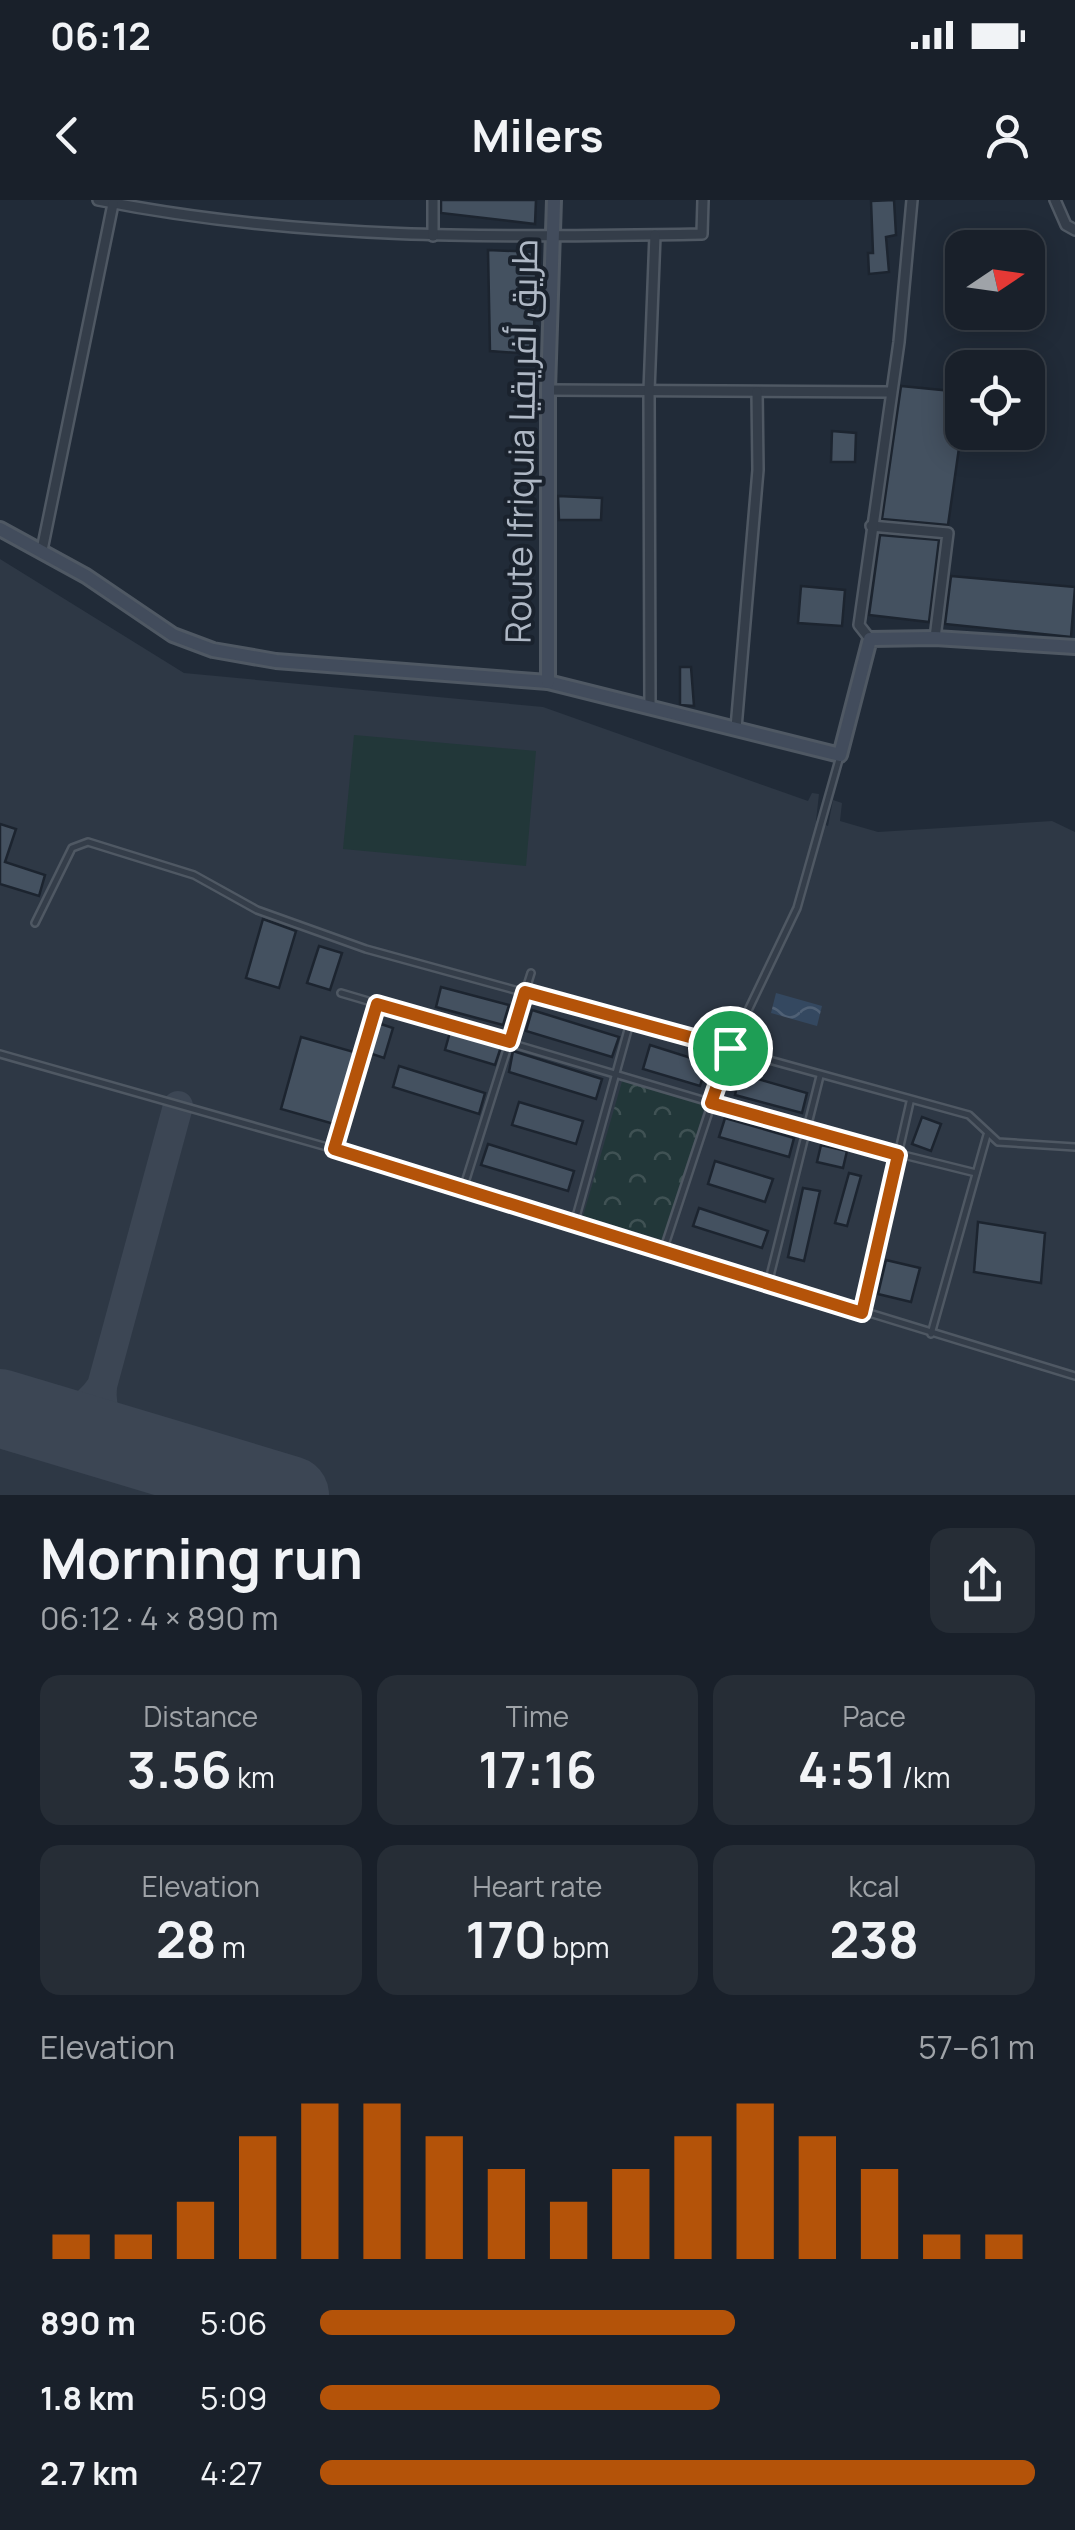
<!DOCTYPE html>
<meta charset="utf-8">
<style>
body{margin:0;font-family:Manrope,Cairo,sans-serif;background:#262d36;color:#f1f3f6;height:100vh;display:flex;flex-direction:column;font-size:38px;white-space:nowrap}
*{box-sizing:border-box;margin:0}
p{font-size:32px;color:#9fa3a8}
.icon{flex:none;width:55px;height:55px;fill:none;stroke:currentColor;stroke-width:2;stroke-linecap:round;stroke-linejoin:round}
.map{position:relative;height:1295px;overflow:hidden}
.sheet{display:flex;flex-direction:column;background:#19202a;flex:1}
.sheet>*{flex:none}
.needle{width:65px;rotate:77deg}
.fabs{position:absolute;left:945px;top:30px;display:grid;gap:20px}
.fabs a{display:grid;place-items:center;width:100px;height:100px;border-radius:20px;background:#19202a;box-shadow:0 5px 25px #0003,0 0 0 2px #373e47;font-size:50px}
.pin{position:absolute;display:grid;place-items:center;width:85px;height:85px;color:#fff;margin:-42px;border:5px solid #fff;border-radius:50%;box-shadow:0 2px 10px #0007}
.round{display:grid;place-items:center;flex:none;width:105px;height:105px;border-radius:20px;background:#262d36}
.head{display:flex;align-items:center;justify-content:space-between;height:170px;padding:0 40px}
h1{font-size:55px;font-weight:700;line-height:75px}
.metrics{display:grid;grid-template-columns:repeat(3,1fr);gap:15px;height:170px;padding:10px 40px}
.metrics div{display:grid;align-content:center;border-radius:20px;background:#262d36;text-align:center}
.metrics b{font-size:50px;font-weight:700}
.metrics small{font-size:28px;font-weight:400}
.metrics p{font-size:28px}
.chart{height:280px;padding:20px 40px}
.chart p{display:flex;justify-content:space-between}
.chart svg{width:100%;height:180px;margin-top:10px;stroke:#b45309;stroke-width:6}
ul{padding:0 40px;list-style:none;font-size:32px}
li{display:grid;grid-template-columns:160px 120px 1fr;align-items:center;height:75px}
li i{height:25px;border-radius:12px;background:#b45309}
.status{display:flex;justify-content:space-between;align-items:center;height:70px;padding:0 50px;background:#19202a;direction:ltr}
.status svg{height:28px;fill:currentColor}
header{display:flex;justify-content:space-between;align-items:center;height:130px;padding:0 40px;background:#19202a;font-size:45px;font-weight:700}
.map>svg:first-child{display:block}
.airport{fill:#2e3845}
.park{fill:url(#park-crowns)}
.pitch{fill:#223739}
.water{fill:url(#water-waves)}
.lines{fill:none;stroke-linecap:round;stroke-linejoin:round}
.taxiway{stroke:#3c4654;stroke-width:30}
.runway{stroke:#3c4654;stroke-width:78}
.building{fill:#445160;stroke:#1c242f;stroke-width:2.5}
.lane-casing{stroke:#4f5863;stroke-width:10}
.street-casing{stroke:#4f5863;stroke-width:14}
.secondary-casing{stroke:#4f5863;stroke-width:18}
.lane{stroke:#343d49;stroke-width:5}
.street{stroke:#343d49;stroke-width:9}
.secondary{stroke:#424c5c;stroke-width:12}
.route-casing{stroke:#fff;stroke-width:20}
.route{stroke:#b45309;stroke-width:12}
.labels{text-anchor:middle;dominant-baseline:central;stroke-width:8;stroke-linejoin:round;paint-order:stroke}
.street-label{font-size:35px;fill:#afb8c5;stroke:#1a222d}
</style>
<div class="status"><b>06:12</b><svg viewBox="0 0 49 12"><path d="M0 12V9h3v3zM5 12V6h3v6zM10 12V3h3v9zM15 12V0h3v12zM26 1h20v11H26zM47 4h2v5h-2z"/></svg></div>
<header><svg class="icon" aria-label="back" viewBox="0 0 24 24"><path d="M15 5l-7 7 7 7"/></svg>Milers<svg class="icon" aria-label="person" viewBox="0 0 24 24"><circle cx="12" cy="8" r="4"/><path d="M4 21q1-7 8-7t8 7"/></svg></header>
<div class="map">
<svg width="1075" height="1295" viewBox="0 0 1075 1295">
<defs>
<pattern id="park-crowns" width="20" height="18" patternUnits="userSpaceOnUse" patternTransform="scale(2.5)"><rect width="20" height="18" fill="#223739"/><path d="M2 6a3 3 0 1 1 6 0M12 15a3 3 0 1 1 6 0" fill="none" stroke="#405254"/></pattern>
<pattern id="water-waves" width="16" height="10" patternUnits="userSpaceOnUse" patternTransform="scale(2.5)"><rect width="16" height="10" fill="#344860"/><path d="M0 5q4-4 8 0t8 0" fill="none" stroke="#4f6075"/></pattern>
</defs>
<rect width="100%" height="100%" fill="#212b38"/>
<!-- airport -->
<path class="airport" d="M0,359L184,473L543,507L808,601L812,593L819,594L816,621L828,626L833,600L842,603L840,621L878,632L1052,621L1075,632V1295H0Z"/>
<!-- park -->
<path class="park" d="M623,878L706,902L666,1041L583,1016Z"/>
<!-- pitch -->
<path class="pitch" d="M354,535L536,551L526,666L343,649Z"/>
<!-- water -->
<path class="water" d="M776,793L822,806L817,826L771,813Z"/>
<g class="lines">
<!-- taxiway -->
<g class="taxiway">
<path d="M102,1186C99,1217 112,1230 136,1249"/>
<path d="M24,1216C61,1218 81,1217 102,1186L178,906"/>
</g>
<!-- runway -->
<path class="runway" d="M0,1208L290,1295"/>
</g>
<!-- building -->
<g class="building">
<path d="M441,0H536L535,24L441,13Z"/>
<path d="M894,0L896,35L886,37L889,72L869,74L868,53H873L871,1Z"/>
<path d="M488,50L537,52L533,154L490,151Z"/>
<path d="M901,186L962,192V227L948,325L882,319Z"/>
<path d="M832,231L856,233L855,262H831Z"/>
<path d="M558,296L602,298L601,320H559Z"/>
<path d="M880,335L939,340L929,422L869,415Z"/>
<path d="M951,376L1075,387L1071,437L945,424Z"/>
<path d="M801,386L845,390L842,426L798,423Z"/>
<path d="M680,467H691L694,506L680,505Z"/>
<path d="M0,624L16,629L5,662L45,675L39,696L0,684Z"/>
<path d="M263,719L296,731L279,788L246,778Z"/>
<path d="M319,746L342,753L330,790L307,783Z"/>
<path d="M441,787L509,805L503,825L436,807Z"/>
<path d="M532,810L619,837L612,857L526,831Z"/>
<path d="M378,823L393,828L384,858L369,853Z"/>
<path d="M450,832L501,847L495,865L445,850Z"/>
<path d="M301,837L354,852L334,924L281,909Z"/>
<path d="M650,845L707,863L700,886L643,869Z"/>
<path d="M513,851L602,879L596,899L509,872Z"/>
<path d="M399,866L485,893L479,914L393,887Z"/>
<path d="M740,874L807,893L802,913L735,895Z"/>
<path d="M519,902L583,921L576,944L512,925Z"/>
<path d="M922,917L941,924L931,951L912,944Z"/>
<path d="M725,918L794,938L789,957L719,937Z"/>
<path d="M488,944L574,971L568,991L481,965Z"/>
<path d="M821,945L847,951L843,968L817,962Z"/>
<path d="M715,961L773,979L765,1002L708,984Z"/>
<path d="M849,973L861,976L847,1026L835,1023Z"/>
<path d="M803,988L820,991L804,1061L788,1057Z"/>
<path d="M699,1008L768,1031L762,1048L693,1026Z"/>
<path d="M978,1022L1045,1033L1041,1083L974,1072Z"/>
<path d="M886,1060L920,1068L911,1102L878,1094Z"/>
</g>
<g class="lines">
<!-- lane casing -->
<g class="lane-casing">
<g id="lane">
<path d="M35,723L72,648L88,642L194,675L257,710L366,749L969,915L998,942L1075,947"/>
<path d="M341,793L807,931L976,973"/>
<path d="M0,854L334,949L1075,1176"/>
<path d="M334,949L377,803"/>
<path d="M463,989L531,773"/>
<path d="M574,1024L631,819"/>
<path d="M663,1051L730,848L797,708L840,556"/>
<path d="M768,1084L820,876"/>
<path d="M862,1113L910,902"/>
<path d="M931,1134L987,935"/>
</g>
</g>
<!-- street casing -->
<g class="street-casing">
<g id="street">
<path d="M98,0C298,40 499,38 702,34L703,0"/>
<path d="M433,0V36"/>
<path d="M1055,0L1066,25L1075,30"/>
<path d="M548,190L890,192"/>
<path d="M871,326L948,333L935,438"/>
<path d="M42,350L113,4"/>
<path d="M870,439L859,425L899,142L912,0"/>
<path d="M650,507L649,191L655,35"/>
<path d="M736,528L758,270L757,192"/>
</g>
</g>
<!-- secondary casing -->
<g class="secondary-casing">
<g id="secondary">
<path d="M0,329L86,376L173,435L213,450L276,461L548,482L840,555L870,439L935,438L1075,447"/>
<path d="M548,482V190L554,0"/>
</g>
</g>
<!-- lane -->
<use href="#lane" class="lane"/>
<!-- street -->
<use href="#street" class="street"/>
<!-- secondary -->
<use href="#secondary" class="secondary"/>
</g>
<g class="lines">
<!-- route casing -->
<g class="route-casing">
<path id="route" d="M525,792L730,848L711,903L898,955L862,1113L334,949L377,804L510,842Z"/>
</g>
<!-- route -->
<use href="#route" class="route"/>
</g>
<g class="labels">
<!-- street labels -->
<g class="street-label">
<text transform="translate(521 241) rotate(-89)">Route Ifriquia طريق أفريقيا</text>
</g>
</g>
</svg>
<div class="fabs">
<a><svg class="needle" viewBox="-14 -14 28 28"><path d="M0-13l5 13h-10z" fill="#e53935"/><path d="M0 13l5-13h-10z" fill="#9fa3a8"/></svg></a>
<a><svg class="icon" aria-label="locate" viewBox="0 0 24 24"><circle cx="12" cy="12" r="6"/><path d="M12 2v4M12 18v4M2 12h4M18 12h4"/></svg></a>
</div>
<div class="pin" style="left:730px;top:848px;background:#1e9e55"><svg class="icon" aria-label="arrive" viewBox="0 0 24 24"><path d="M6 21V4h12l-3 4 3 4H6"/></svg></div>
</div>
<section class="sheet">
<div class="head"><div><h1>Morning run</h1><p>06:12 · 4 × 890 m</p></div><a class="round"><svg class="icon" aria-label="share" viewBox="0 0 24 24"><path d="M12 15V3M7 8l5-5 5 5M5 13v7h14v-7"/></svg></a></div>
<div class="metrics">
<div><p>Distance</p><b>3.56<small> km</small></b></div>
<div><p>Time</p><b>17:16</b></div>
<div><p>Pace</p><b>4:51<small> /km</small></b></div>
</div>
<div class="metrics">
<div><p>Elevation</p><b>28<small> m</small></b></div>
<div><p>Heart rate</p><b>170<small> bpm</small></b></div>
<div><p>kcal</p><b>238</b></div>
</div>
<div class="chart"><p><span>Elevation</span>57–61 m</p>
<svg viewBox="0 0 160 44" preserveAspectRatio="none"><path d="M5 44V38M15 44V38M25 44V30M35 44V14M45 44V6M55 44V6M65 44V14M75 44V22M85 44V30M95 44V22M105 44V14M115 44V6M125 44V14M135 44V22M145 44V38M155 44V38"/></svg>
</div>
<ul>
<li><b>890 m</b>5:06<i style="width:58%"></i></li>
<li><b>1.8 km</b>5:09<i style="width:56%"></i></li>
<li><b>2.7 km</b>4:27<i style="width:100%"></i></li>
</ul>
</section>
